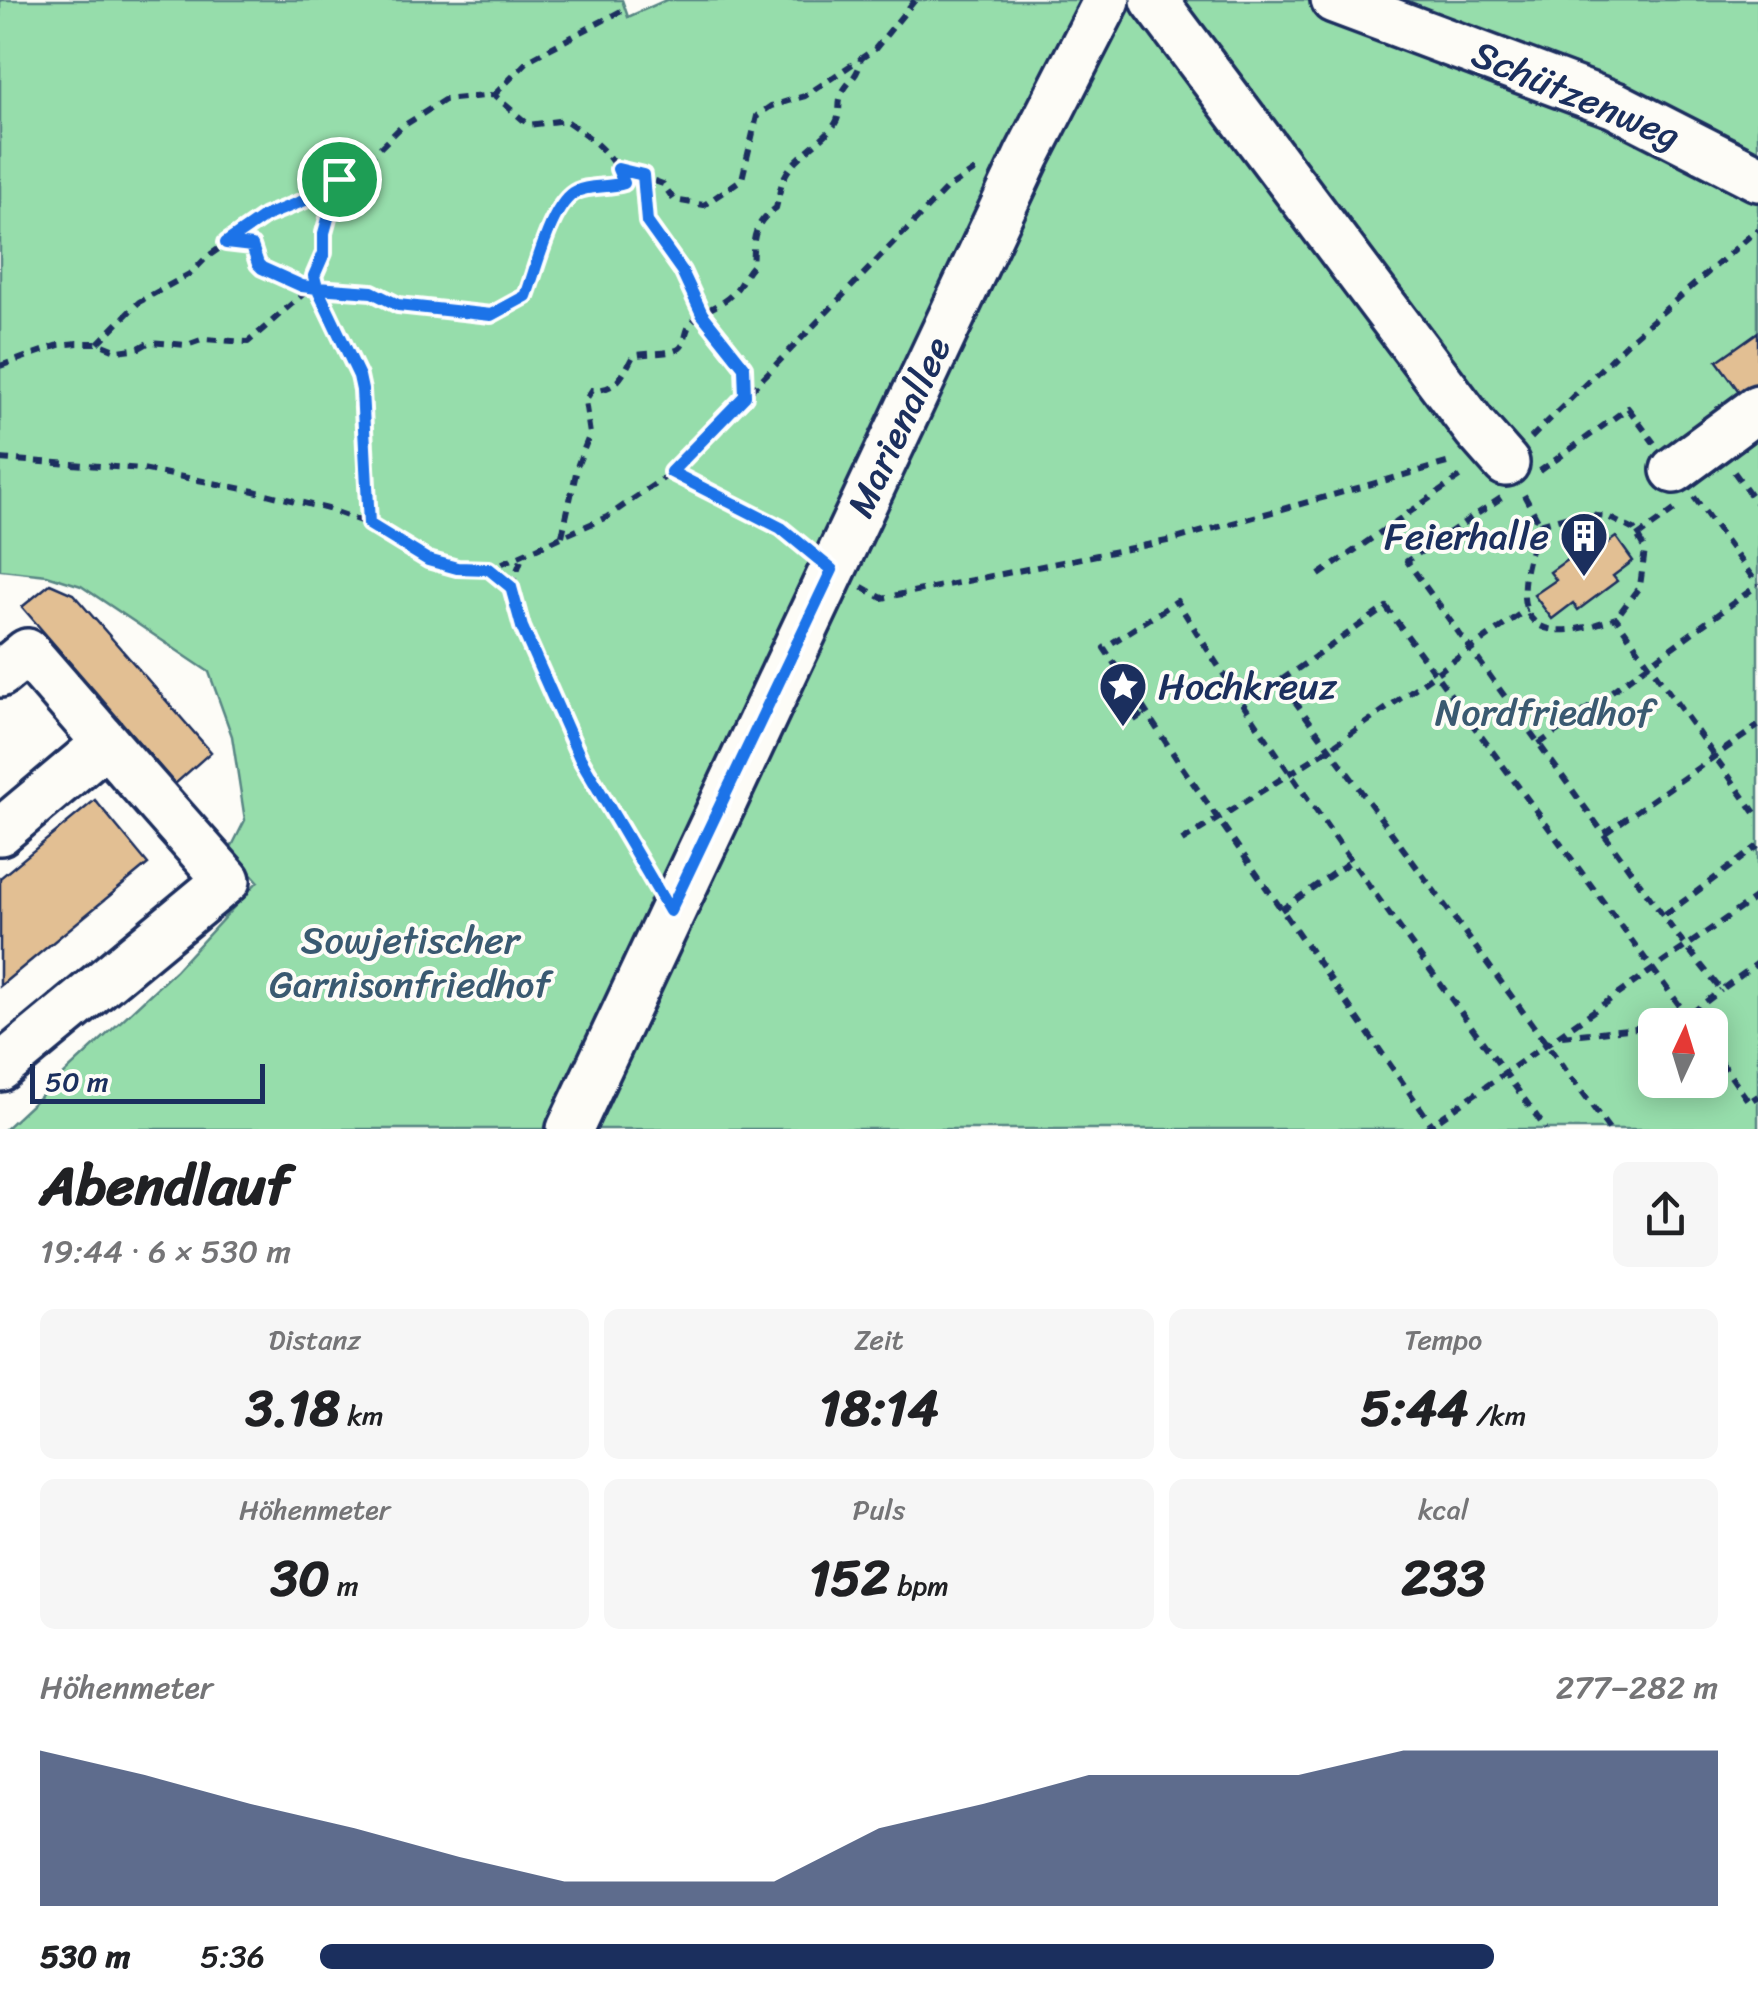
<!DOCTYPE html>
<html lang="de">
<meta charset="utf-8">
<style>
body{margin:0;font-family:Sriracha,sans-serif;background:#f6f6f6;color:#202124;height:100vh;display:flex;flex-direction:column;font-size:38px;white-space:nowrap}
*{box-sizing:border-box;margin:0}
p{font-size:32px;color:#757577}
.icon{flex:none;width:55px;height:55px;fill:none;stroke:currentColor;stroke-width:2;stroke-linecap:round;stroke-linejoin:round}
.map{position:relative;height:1129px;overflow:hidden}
.side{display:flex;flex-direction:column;background:#fff;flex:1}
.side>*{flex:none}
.needle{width:65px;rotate:4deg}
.buttons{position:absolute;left:1638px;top:1008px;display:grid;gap:20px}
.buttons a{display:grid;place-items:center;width:90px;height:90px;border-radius:15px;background:#fff;box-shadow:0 5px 25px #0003;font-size:50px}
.scale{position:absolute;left:30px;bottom:25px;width:235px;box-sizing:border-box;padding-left:10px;border:5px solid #1b2f5e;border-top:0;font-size:28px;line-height:35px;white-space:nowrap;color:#1b2f5e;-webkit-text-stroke:8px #fdfcf7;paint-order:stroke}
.pin{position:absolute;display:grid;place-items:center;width:85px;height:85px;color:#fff;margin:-42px;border:5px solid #fff;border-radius:50%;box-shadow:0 2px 10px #0007}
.round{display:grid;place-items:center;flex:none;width:105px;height:105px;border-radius:15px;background:#f6f6f6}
.headline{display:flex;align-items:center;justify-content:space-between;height:170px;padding:0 40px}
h1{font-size:55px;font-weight:700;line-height:75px}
.metrics{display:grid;grid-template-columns:repeat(3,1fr);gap:15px;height:170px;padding:10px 40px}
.metrics div{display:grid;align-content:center;border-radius:15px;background:#f6f6f6;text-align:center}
.metrics b{font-size:50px;font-weight:700}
.metrics small{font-size:28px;font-weight:400}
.metrics p{font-size:28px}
.chart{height:280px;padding:20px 40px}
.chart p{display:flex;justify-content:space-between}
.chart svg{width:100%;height:180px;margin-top:10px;fill:#1b2f5e;opacity:.7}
ul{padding:0 40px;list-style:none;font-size:32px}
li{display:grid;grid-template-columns:160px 120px 1fr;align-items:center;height:75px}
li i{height:25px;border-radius:12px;background:#1b2f5e}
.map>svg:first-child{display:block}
.green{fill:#96ddab;stroke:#588684;stroke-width:2.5;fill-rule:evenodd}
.building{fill:#e2bf93;stroke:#1b2f5e;stroke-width:2.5}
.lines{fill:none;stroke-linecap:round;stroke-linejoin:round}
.minor-casing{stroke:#1b2f5e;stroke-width:52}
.path{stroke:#1b2f5e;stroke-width:6;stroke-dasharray:10 8;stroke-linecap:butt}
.minor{stroke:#fdfcf7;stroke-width:45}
.route-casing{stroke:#fff;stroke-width:20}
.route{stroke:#1a73e8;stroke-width:12}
.labels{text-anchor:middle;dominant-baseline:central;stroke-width:8;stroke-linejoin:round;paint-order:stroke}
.street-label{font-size:38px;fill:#1b2f5e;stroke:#fdfcf7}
.poi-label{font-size:38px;fill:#1b2f5e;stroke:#fdfcf7;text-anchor:end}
.park-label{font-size:38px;fill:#3a5a71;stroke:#fdfcf7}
</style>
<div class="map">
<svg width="1758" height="1129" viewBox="0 0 1758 1129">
<rect width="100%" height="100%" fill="#fdfcf7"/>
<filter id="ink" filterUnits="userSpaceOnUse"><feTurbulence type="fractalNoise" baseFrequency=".01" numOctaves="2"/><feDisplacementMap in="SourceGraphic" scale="20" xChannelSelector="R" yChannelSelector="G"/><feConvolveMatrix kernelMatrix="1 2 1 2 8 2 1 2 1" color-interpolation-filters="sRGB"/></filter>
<g filter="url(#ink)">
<!-- green -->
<path class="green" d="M0,0H622L628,17L666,0H1758V1129H588L652,914L544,1129H5L175,971L258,881L230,850L245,820L232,736L209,672L81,586L47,575L0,570ZM1655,1025H1710V1080H1655Z"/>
<!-- building -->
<g class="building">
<path d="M1758,332V386L1743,397L1717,361Z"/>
<path d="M1616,537L1633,561L1613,576L1617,581L1578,610L1573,603L1552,619L1534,595L1556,580L1550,572L1589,544L1595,552Z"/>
<path d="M50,584L73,594L211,752L175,784L22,607Z"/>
<path d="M95,800L148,864L0,986V878Z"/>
</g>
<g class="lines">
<!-- minor casing -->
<g class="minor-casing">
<g id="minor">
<path d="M1154,0L1476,429L1506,463"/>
<path d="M1334,0L1615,105L1758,178"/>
<path d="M1674,470L1758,408"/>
<path d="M0,674L27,652L106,743"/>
<path d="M0,832L106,743L227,880L0,1068"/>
<path d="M570,1129L1027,156L1107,0"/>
</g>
</g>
<!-- path -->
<g class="path">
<path d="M494,95L530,59L625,9"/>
<path d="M620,169L663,184L674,200L704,205L742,179L757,116L771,106L805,96L875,49L915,0"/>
<path d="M643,176L647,221L672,256"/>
<path d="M669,254L682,271L702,314L744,367L745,394"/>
<path d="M317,286L359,376L363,390L369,524"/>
<path d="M98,343L139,302L191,273L207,257L265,216L323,193L337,180"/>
<path d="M0,366L59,345L78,343H98L118,351L139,348L150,342L187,345L204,339L248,342L310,288L324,253V233L339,179L368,160L400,128L444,100L494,95L529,125L565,120C591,138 612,153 624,183C610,188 587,186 577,191C551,203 536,270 527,296L491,315L399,305L372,292L310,288L262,269L258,264L252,246L226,243"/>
<path d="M1531,438L1628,342L1758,229"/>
<path d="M0,459L142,469L254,491L328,509L369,524L428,560L457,568L489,569L607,517L671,473L945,190L977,169"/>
<path d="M1540,471L1628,408L1654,443"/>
<path d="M1734,472L1758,505"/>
<path d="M671,473L781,527L806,549"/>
<path d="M1524,495L1540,524C1529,552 1503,625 1555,630C1575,632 1597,624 1616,618L1758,817"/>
<path d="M1694,497L1758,585"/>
<path d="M1501,498L1407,561L1674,931L1721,990L1758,963"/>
<path d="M1540,524L1575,514L1608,517L1634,530L1645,550L1640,586L1616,618"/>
<path d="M562,536L578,464L590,434L585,401L592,390C617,390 622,377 633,356C648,352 671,355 680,348C686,342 685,333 689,326C700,310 723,306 734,292C741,285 743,276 752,266C754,241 751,225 776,208C779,197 780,185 785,176C794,157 822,142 835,124C842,113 837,103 842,93C851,77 858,78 861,58"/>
<path d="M1637,537L1677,508"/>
<path d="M489,569L511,587L523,627L580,759L650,874"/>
<path d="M1319,575L1466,473"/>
<path d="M511,587L523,555"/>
<path d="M862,587L882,598L1172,540L1454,461"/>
<path d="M1134,720L1146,712"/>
<path d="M1539,744L1758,585"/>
<path d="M1605,833L1758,726"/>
<path d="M1182,841L1329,749L1527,609"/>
<path d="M1281,910L1351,861"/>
<path d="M1665,915L1758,846"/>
<path d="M1658,1025L1688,1016L1721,990"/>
<path d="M1562,1036L1655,1026"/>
<path d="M1710,1047L1749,1102L1758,1096"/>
<path d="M1425,1129L1758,896"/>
<path d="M1435,1129L1182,767L1104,648L1177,601C1290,783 1420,955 1546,1129"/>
<path d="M1609,1129L1280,681L1386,607L1694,1025"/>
</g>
<!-- minor -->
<use href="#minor" class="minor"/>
</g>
</g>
<g class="lines" filter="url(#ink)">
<!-- route casing -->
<g class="route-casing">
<path id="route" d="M339,179L323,193L265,216L226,243L252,246L258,264L262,268L302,286L317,288L359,376L362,390L369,524L428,560L457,568L489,569L511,587L522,627L580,758L670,911L832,570L781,528L671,472L745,396L744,367L702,314L682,271L647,222L643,175L618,169L624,183C609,188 589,185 577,191C551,203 536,270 526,296L491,315L398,305L372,292L317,288L314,276L324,253V233L339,179"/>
</g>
<!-- route -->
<use href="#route" class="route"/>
</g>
<!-- icons -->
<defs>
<g id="building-pin" transform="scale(2.5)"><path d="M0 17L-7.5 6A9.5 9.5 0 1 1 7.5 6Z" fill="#1b2f5e" stroke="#fdfcf7"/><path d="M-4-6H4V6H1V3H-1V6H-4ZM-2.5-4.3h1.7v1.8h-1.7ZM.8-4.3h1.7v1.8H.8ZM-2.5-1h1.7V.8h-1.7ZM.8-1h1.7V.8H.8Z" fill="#fff"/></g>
<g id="sight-pin" transform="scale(2.5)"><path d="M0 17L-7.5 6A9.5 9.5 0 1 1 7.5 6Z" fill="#1b2f5e" stroke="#fdfcf7"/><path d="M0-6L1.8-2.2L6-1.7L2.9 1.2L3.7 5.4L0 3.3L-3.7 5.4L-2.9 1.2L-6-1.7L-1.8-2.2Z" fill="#fff"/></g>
</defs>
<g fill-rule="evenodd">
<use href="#building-pin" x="1584" y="536"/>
<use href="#sight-pin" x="1123" y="686"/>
</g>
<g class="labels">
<!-- street labels -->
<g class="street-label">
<text transform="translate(1576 95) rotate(23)">Schützenweg</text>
<text transform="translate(899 427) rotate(-65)">Marienallee</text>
</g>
<!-- poi labels -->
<g class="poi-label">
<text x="1549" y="536">Feierhalle</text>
<text x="1158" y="686" text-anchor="start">Hochkreuz</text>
</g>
<!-- park labels -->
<g class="park-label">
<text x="1544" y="712">Nordfriedhof</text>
<text x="410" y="940">Sowjetischer<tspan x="410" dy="44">Garnisonfriedhof</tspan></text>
</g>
</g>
</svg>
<div class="buttons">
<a><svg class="needle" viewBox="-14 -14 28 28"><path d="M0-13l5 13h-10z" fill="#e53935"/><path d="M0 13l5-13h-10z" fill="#757577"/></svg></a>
</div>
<div class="scale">50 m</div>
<div class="pin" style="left:339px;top:179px;background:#1e9e55"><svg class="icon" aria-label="arrive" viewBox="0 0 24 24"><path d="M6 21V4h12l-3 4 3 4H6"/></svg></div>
</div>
<section class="side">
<div class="headline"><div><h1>Abendlauf</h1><p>19:44 · 6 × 530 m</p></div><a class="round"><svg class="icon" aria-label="share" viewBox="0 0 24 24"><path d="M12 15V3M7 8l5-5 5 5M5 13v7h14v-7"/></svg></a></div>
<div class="metrics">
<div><p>Distanz</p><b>3.18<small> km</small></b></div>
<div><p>Zeit</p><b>18:14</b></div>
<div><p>Tempo</p><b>5:44<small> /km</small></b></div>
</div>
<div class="metrics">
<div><p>Höhenmeter</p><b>30<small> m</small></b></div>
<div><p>Puls</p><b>152<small> bpm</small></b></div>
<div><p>kcal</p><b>233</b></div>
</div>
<div class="chart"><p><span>Höhenmeter</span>277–282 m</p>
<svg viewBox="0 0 160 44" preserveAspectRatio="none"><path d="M0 44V6L10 12L20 19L30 25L40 32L50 38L60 38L70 38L80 25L90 19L100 12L110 12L120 12L130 6L140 6L150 6L160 6V44z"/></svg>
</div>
<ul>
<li><b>530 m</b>5:36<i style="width:84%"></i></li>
</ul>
</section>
